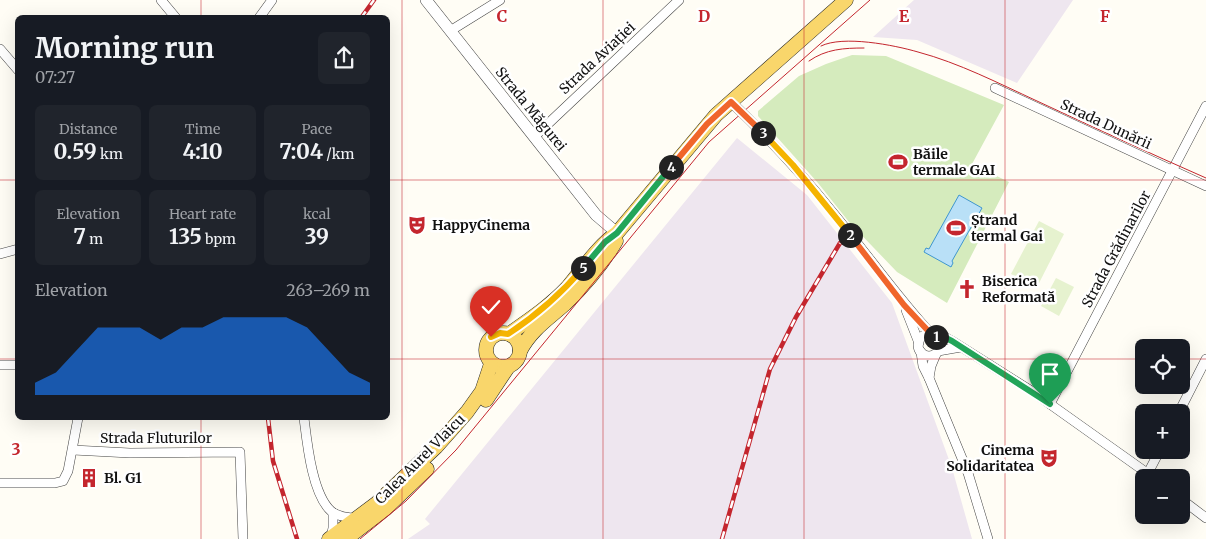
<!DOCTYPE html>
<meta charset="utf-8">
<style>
body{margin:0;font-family:Merriweather,serif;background:#20242c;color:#f1f3f6;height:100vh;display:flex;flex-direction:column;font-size:19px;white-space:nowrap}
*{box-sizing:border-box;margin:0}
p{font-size:16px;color:#9ea1a6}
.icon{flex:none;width:28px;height:28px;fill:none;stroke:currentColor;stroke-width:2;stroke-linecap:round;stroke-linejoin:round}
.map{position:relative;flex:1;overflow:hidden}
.side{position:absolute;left:15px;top:15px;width:375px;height:405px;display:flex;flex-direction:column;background:#171b24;border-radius:8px;box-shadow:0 5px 20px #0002}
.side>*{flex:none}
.controls{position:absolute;left:1135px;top:339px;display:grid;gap:10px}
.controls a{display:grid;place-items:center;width:55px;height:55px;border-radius:8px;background:#171b24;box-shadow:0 5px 20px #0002;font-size:25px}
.pin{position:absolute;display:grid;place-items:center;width:42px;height:42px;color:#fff;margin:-51px -21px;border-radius:50% 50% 50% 0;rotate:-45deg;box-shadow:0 0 5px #0007}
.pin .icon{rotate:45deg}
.km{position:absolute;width:25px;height:25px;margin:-12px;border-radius:50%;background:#222;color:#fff;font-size:14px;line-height:25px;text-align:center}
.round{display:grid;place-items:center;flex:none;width:52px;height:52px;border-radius:8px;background:#20242c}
.overview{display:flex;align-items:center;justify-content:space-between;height:85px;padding:0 20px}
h1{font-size:28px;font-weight:700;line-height:38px}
.figures{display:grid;grid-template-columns:repeat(3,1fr);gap:8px;height:85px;padding:5px 20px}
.figures div{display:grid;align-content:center;border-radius:8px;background:#20242c;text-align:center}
.figures b{font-size:21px;font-weight:700}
.figures small{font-size:14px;font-weight:400}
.figures p{font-size:14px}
.chart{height:140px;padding:10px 20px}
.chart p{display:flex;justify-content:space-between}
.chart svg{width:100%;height:90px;margin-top:5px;fill:#1a73e8;opacity:.7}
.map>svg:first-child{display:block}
.industrial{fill:#eee6ef}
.green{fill:#d5ebbd}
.pitch{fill:#e6f2cf}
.water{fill:#b9e0f7;stroke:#3f96cf}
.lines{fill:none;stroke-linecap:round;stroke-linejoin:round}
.minor-casing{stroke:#444;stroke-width:10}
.tertiary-casing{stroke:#444;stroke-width:12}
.primary-casing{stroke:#222;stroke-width:15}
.minor{stroke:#fff;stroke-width:9}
.tertiary{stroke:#fff;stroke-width:11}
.primary{stroke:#f9d66b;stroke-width:14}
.tram{stroke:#c4262e;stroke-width:1}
.rail-casing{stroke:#c4262e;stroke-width:4.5}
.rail{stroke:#fff;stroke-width:2.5;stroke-dasharray:8;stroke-linecap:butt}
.split-1-casing{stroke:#fff;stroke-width:10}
.split-2-casing{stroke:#fff;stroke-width:10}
.split-3-casing{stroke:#fff;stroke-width:10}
.split-4-casing{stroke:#fff;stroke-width:10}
.split-5-casing{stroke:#fff;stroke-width:10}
.split-6-casing{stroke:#fff;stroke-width:10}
.split-1{stroke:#22a559;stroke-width:6}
.split-2{stroke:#f0652b;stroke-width:6}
.split-3{stroke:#f5b400;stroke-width:6}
.split-4{stroke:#f0652b;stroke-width:6}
.split-5{stroke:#22a559;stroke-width:6}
.split-6{stroke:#f5b400;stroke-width:6}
.grid{fill:none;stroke:#c4262e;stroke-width:1;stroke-opacity:0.55}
.labels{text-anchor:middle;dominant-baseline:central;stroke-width:5;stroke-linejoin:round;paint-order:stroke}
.street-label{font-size:14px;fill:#111;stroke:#fff}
.poi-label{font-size:14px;font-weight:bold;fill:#111;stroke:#fff;text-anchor:start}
.grid-label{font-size:16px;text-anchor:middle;font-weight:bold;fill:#c4262e;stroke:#fff;stroke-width:5;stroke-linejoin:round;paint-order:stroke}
</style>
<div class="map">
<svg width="1206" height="539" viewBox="0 0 1206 539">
<rect width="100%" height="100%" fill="#fffdf5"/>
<!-- industrial -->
<g class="industrial">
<path d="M914,0H1073L1017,83L917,40L873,37Z"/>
<path d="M737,138L807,195L892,303L952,468L972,539H408L430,524L425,519Z"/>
</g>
<!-- green -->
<path class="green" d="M852,55L886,56L1004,105L972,164L1009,182L947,303L897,272L849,222L818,183L758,116V111L799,76L826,64Z"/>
<!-- pitch -->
<g class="pitch">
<path d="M1039,221L1064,234L1037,287L1011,274Z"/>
<path d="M1056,278L1074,287L1059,316L1041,306Z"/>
</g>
<!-- water -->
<path class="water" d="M959,195L982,208L952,261L953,263L951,267L924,252L926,248L929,249Z"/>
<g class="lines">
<!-- minor casing -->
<g class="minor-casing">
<g id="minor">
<path d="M161,0L176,18"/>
<path d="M259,18L272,0"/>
<path d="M450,31L500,0"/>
<path d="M0,49L18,70"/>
<path d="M995,88L1206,186"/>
<path d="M731,102C768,137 802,174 834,214C867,254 897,297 932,335"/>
<path d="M534,137L679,0"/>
<path d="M0,254L18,249"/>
<path d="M906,310L919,343"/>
<circle cx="929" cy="345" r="11"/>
<path d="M936,337L943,336L952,341L1033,392L1154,478"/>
<path d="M938,351L961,347"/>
<path d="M921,352L923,366L929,378"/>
<path d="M936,354L931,366L929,378L968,473L988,539"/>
<path d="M0,365H18"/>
<path d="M1050,404L1206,106"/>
<path d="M1179,412L1206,359"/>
<path d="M304,418C307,442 312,494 331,511C338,517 349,518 358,518"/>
<path d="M73,450L130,453L240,452L243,539"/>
<path d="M1148,473L1160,450"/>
<path d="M0,483H55L63,481L68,471L78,418"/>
<path d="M1181,499L1206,518"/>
<path d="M331,537L333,528V513"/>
</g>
</g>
<!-- tertiary casing -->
<g class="tertiary-casing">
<path id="tertiary" d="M426,0L596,215L617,233"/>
</g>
<!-- primary casing -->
<g class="primary-casing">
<g id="primary">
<circle cx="503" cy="350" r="17"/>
<path d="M509,334C529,320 550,306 567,288C583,269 597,247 617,233L716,115L846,0"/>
<path d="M520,351C531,330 548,319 565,304C584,286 603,263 616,241"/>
<path d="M486,400L508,367"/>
<path d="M329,539L377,503L436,447L467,412L482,391L491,364"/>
<path d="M346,539L385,509L427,469"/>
</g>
</g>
<!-- minor -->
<use href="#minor" class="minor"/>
<!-- tertiary -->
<use href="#tertiary" class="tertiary"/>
<!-- primary -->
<use href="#primary" class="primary"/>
<!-- tram -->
<g class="tram">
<path d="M821,46C843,35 894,45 918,52C959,63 998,83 1037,101C1093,127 1149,153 1206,178"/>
<path d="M809,61C826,49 844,48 864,48"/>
<path d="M360,539L406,501L456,450L709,142L870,0"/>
</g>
<!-- rail casing -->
<g class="rail-casing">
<g id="rail">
<path d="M361,18L374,0"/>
<path d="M268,418L273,461L297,539"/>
<path d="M722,539L770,369L796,317L840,243"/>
</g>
</g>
<!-- rail -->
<use href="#rail" class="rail"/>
</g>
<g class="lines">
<!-- split-1 casing -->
<g class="split-1-casing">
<path id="split-1" d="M936,337L942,336L952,341L1050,404"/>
</g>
<!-- split-2 casing -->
<g class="split-2-casing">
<path id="split-2" d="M850,235L904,305L932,335L936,337"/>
</g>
<!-- split-3 casing -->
<g class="split-3-casing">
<path id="split-3" d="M763,133L793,165L850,235"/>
</g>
<!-- split-4 casing -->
<g class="split-4-casing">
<path id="split-4" d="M671,167L707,124L731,102L763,133"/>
</g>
<!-- split-5 casing -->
<g class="split-5-casing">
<path id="split-5" d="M583,268L605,242L617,233L671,167"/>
</g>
<!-- split-6 casing -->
<g class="split-6-casing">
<path id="split-6" d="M491,337L500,333L508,334C537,315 561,294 583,268"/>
</g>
<!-- split-1 -->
<use href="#split-1" class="split-1"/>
<!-- split-2 -->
<use href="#split-2" class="split-2"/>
<!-- split-3 -->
<use href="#split-3" class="split-3"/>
<!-- split-4 -->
<use href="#split-4" class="split-4"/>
<!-- split-5 -->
<use href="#split-5" class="split-5"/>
<!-- split-6 -->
<use href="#split-6" class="split-6"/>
</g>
<!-- grid -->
<path class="grid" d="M201,0V18M402,0V539M603,0V539M804,0V539M1005,0V539M0,180H18M388,180H1206M0,359H18M388,359H1144M1181,359H1206M201,418V539"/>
<!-- icons -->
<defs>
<g id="stadium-bare" transform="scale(1.5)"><path d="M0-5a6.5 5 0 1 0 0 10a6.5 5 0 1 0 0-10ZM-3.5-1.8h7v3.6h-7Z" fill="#c4262e" stroke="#fff" stroke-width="2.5" paint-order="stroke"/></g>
<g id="theatre-bare" transform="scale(1.5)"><path d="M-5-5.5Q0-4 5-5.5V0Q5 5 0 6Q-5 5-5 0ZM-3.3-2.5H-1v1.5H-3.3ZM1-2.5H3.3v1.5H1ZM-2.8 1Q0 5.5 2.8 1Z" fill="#c4262e" stroke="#fff" stroke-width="2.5" paint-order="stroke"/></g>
<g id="church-bare" transform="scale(1.5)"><path d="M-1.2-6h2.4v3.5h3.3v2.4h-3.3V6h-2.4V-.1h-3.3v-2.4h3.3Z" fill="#c4262e" stroke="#fff" stroke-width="2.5" paint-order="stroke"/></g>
<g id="building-bare" transform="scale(1.5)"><path d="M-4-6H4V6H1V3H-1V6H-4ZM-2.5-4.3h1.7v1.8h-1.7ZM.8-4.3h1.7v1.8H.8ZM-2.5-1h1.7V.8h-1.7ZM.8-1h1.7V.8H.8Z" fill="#c4262e" stroke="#fff" stroke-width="2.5" paint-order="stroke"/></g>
</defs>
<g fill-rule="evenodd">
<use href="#stadium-bare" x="898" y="162"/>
<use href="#theatre-bare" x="417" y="225"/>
<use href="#stadium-bare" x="956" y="228"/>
<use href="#church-bare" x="967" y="289"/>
<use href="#theatre-bare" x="1049" y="458"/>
<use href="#building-bare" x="89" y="478"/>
</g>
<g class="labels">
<!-- street labels -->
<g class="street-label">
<text transform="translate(597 58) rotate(-43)">Strada Aviației</text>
<text transform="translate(531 109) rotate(51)">Strada Măgurei</text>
<text transform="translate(1106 124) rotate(25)">Strada Dunării</text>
<text transform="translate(1116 249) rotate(-62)">Strada Grădinarilor</text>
<text x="156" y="438">Strada Fluturilor</text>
<text transform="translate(420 459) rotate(-45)">Calea Aurel Vlaicu</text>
</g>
<!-- poi labels -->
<g class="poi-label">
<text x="913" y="154">Băile<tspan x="913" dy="16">termale GAI</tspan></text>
<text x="971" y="220">Ștrand<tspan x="971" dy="16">termal Gai</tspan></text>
<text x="432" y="225">HappyCinema</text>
<text x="982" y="281">Biserica<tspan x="982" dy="16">Reformată</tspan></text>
<text x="1034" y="450" text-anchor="end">Cinema<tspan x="1034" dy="16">Solidaritatea</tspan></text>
<text x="104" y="478">Bl. G1</text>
</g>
</g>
<g class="grid-label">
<text x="502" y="22">C</text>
<text x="704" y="22">D</text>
<text x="904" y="22">E</text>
<text x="1105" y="22">F</text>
<text x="16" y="455">3</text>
</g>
</svg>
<div class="controls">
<a><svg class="icon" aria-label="locate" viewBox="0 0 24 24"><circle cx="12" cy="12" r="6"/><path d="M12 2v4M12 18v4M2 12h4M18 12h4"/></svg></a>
<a>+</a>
<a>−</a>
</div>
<div class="pin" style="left:1050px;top:404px;background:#1e9e55"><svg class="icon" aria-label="arrive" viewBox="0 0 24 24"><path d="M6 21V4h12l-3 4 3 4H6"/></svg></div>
<div class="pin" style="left:491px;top:337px;background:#d93025"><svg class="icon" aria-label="check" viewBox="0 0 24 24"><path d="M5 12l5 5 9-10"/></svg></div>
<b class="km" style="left:936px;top:337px">1</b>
<b class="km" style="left:850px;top:235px">2</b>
<b class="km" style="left:763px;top:133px">3</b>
<b class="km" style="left:671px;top:167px">4</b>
<b class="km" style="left:583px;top:268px">5</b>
<section class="side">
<div class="overview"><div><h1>Morning run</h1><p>07:27</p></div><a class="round"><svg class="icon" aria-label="share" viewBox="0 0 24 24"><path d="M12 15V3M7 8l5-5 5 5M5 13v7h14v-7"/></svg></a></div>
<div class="figures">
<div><p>Distance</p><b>0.59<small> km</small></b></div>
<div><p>Time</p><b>4:10</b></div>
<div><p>Pace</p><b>7:04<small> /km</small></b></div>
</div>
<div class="figures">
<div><p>Elevation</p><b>7<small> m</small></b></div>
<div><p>Heart rate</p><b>135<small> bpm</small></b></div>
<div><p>kcal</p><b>39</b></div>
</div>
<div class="chart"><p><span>Elevation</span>263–269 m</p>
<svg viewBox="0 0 160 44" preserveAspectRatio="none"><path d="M0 44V38L10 33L20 22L30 11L40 11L50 11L60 17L70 11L80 11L90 6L100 6L110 6L120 6L130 11L140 22L150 33L160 38V44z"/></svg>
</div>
</section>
</div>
